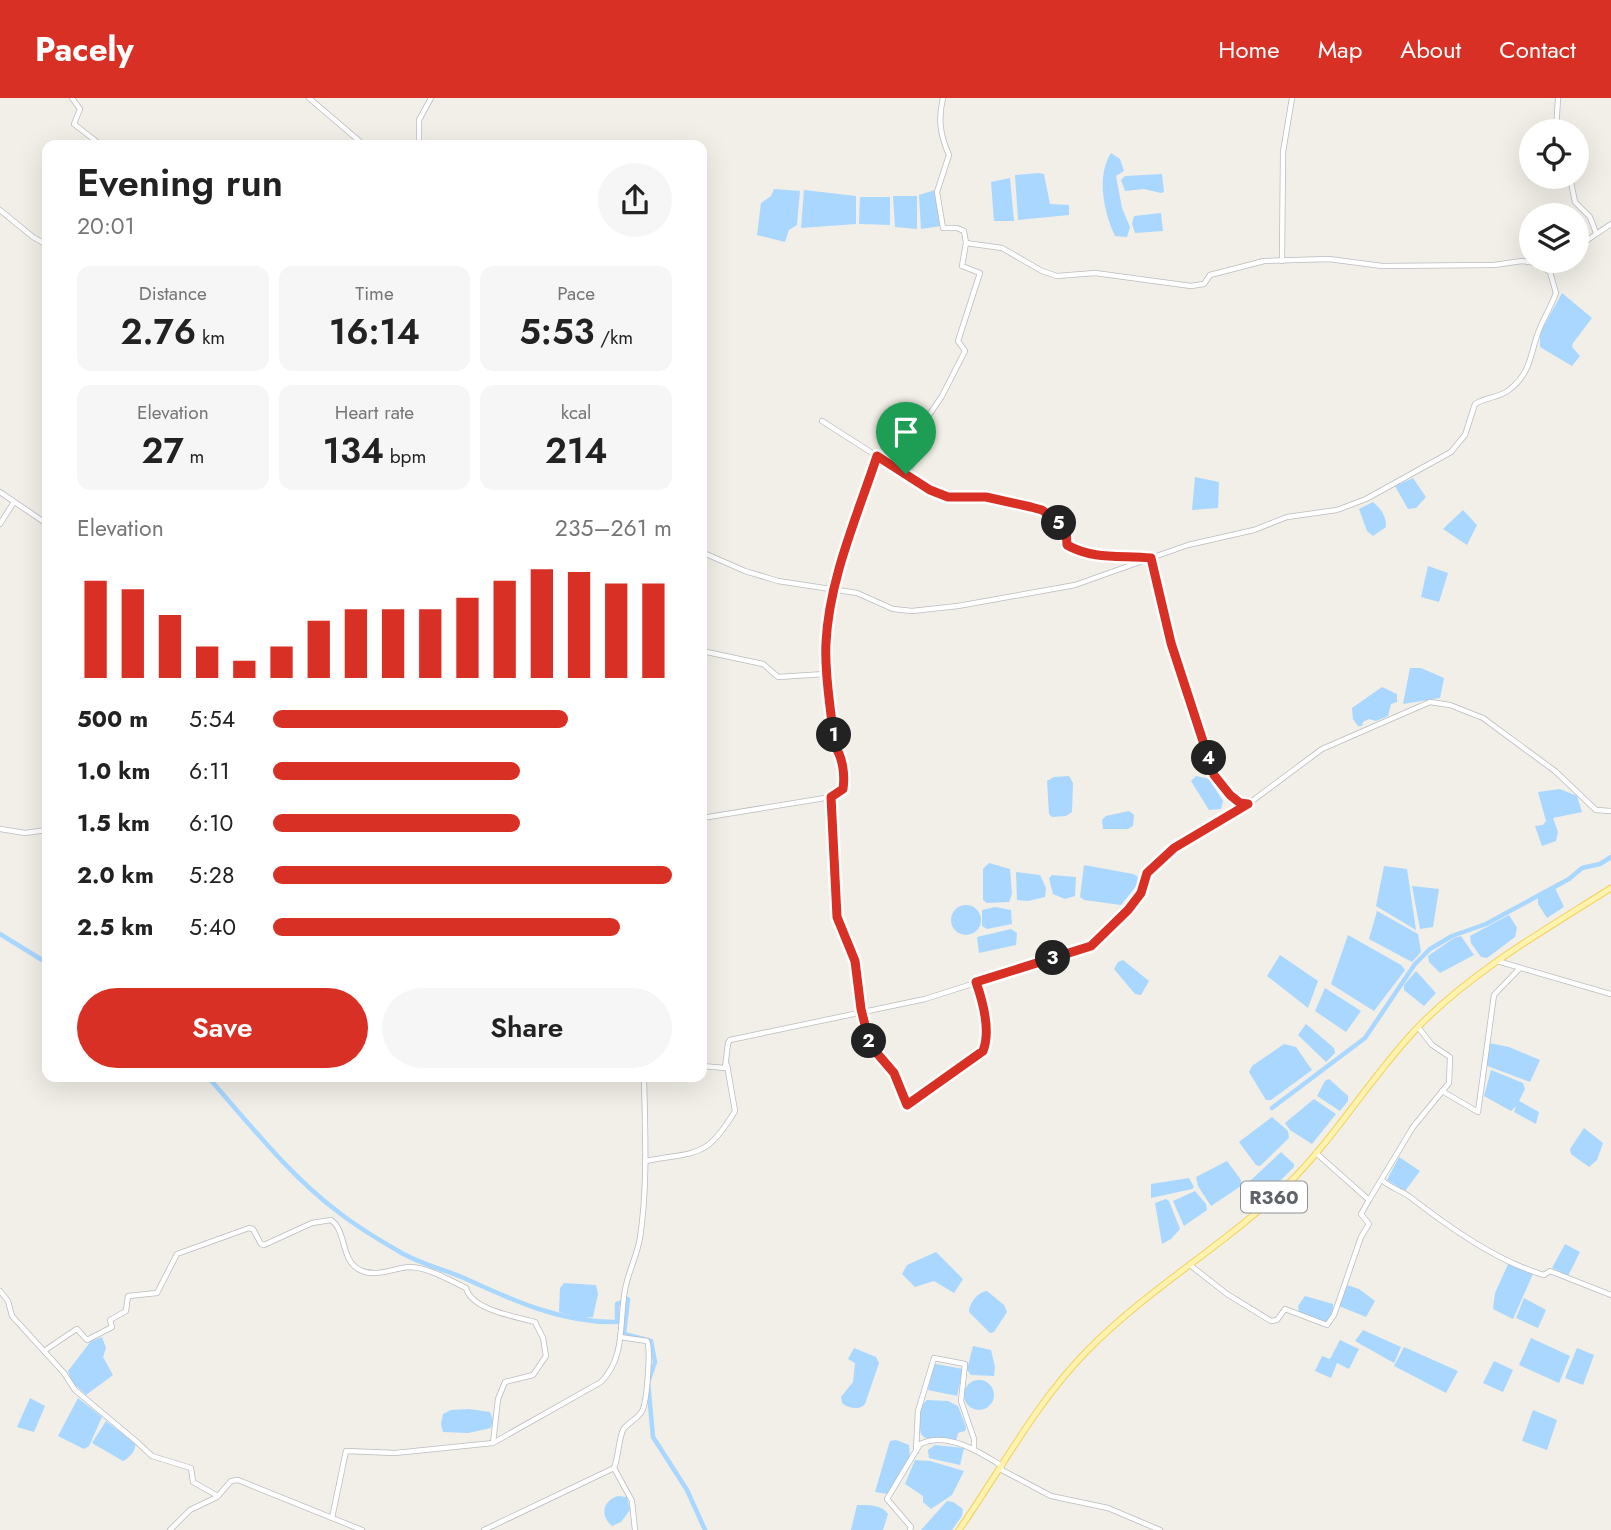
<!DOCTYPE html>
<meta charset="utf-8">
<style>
body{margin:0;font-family:Jost,sans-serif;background:#f6f6f6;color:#222;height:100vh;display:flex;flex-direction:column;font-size:26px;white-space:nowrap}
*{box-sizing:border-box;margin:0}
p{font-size:23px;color:#767676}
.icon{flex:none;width:38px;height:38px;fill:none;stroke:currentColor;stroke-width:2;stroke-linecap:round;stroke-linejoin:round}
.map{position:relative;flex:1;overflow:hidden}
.sheet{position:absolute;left:42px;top:42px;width:665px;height:942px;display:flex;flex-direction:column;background:#fff;border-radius:14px;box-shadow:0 7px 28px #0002}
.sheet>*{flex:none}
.tools{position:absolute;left:1519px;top:21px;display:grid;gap:14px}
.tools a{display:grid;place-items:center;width:70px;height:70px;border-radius:50%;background:#fff;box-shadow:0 7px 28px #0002;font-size:35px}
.pin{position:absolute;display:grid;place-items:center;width:60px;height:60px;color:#fff;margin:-72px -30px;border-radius:50% 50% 50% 0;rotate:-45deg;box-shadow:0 0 7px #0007}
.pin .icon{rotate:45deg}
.km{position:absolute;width:35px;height:35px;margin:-18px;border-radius:50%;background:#222;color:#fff;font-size:19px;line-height:35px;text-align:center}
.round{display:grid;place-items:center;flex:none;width:74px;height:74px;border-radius:37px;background:#f6f6f6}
.summary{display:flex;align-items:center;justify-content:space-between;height:119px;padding:0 35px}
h1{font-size:38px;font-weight:600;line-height:52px}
.figures{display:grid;grid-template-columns:repeat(3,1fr);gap:10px;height:119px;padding:7px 35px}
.figures div{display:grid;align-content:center;border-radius:14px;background:#f6f6f6;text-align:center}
.figures b{font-size:35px;font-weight:600}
.figures small{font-size:19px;font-weight:400}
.figures p{font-size:19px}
.chart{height:196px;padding:14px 35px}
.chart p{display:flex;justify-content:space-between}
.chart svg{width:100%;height:126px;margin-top:7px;stroke:#d93025;stroke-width:6}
.primary-button{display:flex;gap:14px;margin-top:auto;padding:14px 35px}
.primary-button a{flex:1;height:80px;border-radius:42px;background:#d93025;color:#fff;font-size:28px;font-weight:600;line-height:80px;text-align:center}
.primary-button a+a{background:#f6f6f6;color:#222}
ul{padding:0 35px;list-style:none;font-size:23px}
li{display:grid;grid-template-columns:112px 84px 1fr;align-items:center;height:52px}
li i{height:18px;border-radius:9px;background:#d93025}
header{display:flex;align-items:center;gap:42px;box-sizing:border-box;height:98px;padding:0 35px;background:#d93025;color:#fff}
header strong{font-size:33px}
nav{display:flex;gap:38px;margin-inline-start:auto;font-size:24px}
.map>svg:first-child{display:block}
.water{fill:#aad7ff}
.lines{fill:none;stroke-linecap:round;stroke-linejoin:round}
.canal{stroke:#aad7ff;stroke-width:4.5}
.minor-casing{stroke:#babcc1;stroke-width:6}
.major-casing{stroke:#f6cf5b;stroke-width:7}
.minor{stroke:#fff;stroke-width:4.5}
.major{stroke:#fff4af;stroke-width:5}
.route-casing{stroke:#fff;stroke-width:14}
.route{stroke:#d93025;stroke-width:9}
.labels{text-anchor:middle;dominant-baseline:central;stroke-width:6;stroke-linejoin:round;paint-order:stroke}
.shield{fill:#fff;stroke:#8f9195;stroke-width:2}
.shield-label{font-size:19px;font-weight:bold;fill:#5f6268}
</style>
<header>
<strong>Pacely</strong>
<nav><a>Home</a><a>Map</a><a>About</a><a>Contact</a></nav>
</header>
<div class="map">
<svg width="1611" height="1432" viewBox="0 0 1611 1432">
<rect width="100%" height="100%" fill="#f1efe7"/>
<!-- water -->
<g class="water">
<path d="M1111,55L1120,61L1124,73L1116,78L1122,110L1130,129L1127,139L1115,138C1104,114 1096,78 1111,55Z"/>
<path d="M1038,75L1044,76L1050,106L1069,107V117L1018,122L1015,77Z"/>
<path d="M1162,76L1164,94L1161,95L1144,91L1125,93L1121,82L1125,78Z"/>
<path d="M1010,80L1014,123H994L991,84Z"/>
<path d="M774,91L800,93L797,127L789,132L785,144L757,137L761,105L771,98Z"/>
<path d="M804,92L856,98V126L801,130Z"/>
<path d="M935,92L941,128L921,131L919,97Z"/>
<path d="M893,98H917V131L895,129Z"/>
<path d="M860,99H890V127L859,126Z"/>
<path d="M1161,115L1163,133L1135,135L1132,126L1134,118Z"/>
<path d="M1562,195L1592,220L1573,245L1572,249L1580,258L1572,268L1540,249V235Z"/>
<path d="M1195,379L1219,384L1218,410L1192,412Z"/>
<path d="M1413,380L1426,399L1416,410L1408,411L1395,388Z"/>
<path d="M1373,404C1381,411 1386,417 1386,429L1373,438L1367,433L1359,411Z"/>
<path d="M1463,412L1477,427L1467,447L1443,431Z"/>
<path d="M1428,468L1448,475L1439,504L1421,499Z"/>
<path d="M1410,570H1421L1444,580L1440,600L1403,606Z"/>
<path d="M1382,589L1397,596V604L1391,606L1388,618L1376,623L1369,621L1363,624L1362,628H1358L1353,621L1352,610Z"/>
<path d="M1069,678L1073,685L1072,714L1066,718L1052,719L1049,716L1047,683L1054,679Z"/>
<path d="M1196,678L1209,681L1223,703L1221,711L1209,712L1191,683Z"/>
<path d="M1560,691L1577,698L1582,714L1553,720L1558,734L1556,743L1542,748L1535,728L1543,727L1546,723L1538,694Z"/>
<path d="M1129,713L1134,717L1133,728L1128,731H1103L1102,722L1106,718Z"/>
<path d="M989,765L1010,771L1012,796L1009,804L987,805L983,802V771Z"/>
<path d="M1084,767L1133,776L1138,779L1137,787L1121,807L1084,802L1080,799Z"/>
<path d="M1384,768L1407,771L1416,832L1376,808Z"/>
<path d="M1016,774L1040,777L1046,790L1045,799L1028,803L1017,802Z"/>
<path d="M1052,777L1076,779L1075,798L1065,801L1053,796L1049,780Z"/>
<path d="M1412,788L1439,791L1433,829L1420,831Z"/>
<path d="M1555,790L1564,809L1547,820L1538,806V799Z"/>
<circle cx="966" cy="822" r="15"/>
<path d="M995,809L1011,812L1012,826L987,831L982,828V812Z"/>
<path d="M1377,813L1418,836L1421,854L1412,864L1369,841Z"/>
<path d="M1509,817L1517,830L1515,839L1487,860L1481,859L1471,845L1470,838Z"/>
<path d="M1011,831L1017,835L1016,847L979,855L977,839Z"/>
<path d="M1348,837L1401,867L1405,872L1374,913L1331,886Z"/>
<path d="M1461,838L1474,857L1440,875L1429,864L1428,858L1454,840Z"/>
<path d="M1280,857L1318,883L1308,910L1267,878Z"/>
<path d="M1123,862L1149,883L1141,897L1135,896L1114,871L1118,864Z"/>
<path d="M1416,873L1436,895L1424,908L1404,892V887Z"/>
<path d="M1325,890L1361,913L1346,934L1315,913Z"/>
<path d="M1306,926L1334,950L1335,955L1326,964L1298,937Z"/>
<path d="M1489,945L1509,949L1540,962L1530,984L1485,967Z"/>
<path d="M1284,946L1296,949L1312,972L1271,1002H1266L1249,974L1252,968Z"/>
<path d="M1491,972L1523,985L1525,991L1519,1003L1539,1014L1536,1026L1514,1014L1516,1008L1511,1013L1484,998Z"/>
<path d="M1329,981L1348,998V1003L1340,1013L1317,998L1325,983Z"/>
<path d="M1314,1001L1336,1016L1312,1046L1290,1032L1285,1025Z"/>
<path d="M1272,1019L1288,1033L1289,1040L1260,1068L1256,1067L1239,1044Z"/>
<path d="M1584,1030L1603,1045L1597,1062L1589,1069L1571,1056L1570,1051Z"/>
<path d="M1281,1054L1294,1066V1069L1264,1099L1250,1083Z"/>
<path d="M1399,1059L1420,1073L1405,1093L1387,1082Z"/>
<path d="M1227,1063L1241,1082V1088L1211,1108L1198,1088L1196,1079Z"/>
<path d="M1189,1080L1194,1089L1192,1091L1151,1100V1086Z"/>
<path d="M1195,1093L1206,1106L1207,1112L1184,1128L1173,1103Z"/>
<path d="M1166,1101L1169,1103L1180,1131L1171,1141L1162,1146L1155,1105Z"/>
<path d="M1565,1146L1580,1154L1568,1178L1552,1170Z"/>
<path d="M936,1154L963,1181L954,1195L934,1183L915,1189L902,1176L907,1167Z"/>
<path d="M1509,1164L1533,1176L1513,1221L1493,1211L1495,1195Z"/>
<path d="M564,1185L596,1187L598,1196L593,1219L581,1220L559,1214L560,1190Z"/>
<path d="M1347,1187L1359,1191L1375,1203L1366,1219L1339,1208Z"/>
<path d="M987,1193L1004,1207L1007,1214L994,1234L990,1235L969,1214C969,1205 978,1194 987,1193Z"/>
<path d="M1305,1198L1333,1206V1215L1326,1224L1299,1214L1298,1208Z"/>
<path d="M1524,1200L1546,1212L1538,1230L1516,1220Z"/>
<path d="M1363,1232L1401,1249L1394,1265L1355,1243Z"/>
<path d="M102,1239L106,1250L103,1259L113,1277L86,1297L72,1284L68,1273L91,1243Z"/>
<path d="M1531,1240L1570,1258L1559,1285L1519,1267Z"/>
<path d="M1340,1242L1359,1251L1349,1271L1337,1265L1331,1280L1315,1273L1322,1258L1330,1261Z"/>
<path d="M973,1248L991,1252L995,1269L994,1278L971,1277L967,1272Z"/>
<path d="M1404,1249L1458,1273L1446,1295L1394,1268Z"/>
<path d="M854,1250L876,1259L879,1265L865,1306C859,1313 848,1310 842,1305L841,1299L853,1284L855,1265L848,1261Z"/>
<path d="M1577,1250L1594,1257L1583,1287L1565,1280Z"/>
<path d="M1494,1263L1513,1272L1503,1294L1483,1285Z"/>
<path d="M936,1266L963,1271L957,1298L928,1292L933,1267Z"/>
<circle cx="979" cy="1297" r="15"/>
<path d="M30,1300L45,1308L34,1334L17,1329Z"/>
<path d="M78,1300L102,1319L89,1348L84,1351L58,1338Z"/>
<path d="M927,1302L948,1303L958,1308L966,1329L965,1333L958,1335L956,1343L925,1340L921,1336C919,1324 916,1311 927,1302Z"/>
<path d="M469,1311L490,1314L493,1322L491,1330L468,1335L443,1334L441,1326L443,1316L451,1312Z"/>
<path d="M1533,1312L1557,1322L1547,1352L1522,1343Z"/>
<path d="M106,1323L135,1345C137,1352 129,1360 123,1363L92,1345Z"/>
<path d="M896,1342L909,1347L910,1361L888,1396L875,1394L890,1343Z"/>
<path d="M935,1347L964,1350L960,1367L929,1360L928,1352Z"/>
<path d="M915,1362L930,1363L964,1373L952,1397L931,1411L923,1404V1398L905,1386Z"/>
<path d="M618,1398L627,1399L630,1412L621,1424L612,1428C600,1418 602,1403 618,1398Z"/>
<path d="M947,1403L953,1404L963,1411L962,1418L952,1432H921Z"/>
<path d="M857,1407C868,1407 881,1406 888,1416L883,1432H851Z"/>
</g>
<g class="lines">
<!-- canal -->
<g class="canal">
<path d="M0,836L47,865"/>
<path d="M207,978C248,1024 288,1076 337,1113C356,1128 379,1142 400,1154C420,1166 443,1171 464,1180C514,1203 562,1225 617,1224V1206L627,1203"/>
<path d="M1272,1010L1365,940L1415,866L1430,851L1452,838L1486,826L1569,781L1582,770L1600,766L1611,759"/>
<path d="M628,1201L624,1236L651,1243L655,1264L648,1284L653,1339L687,1392L705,1432"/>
</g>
<!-- minor casing -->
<g class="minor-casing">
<g id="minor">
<path d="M72,0L80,11L74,26L101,47"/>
<path d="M309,0L364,47"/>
<path d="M1556,33L1558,0"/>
<path d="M419,47V22L431,0"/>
<path d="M1570,79L1575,104L1590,119L1596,135"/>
<path d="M0,112L33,139L47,147"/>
<path d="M966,145L1002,150L1042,173L1057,178L1095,175L1191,188L1204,186L1210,177L1264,163L1329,161L1382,168L1494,167L1522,163L1536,165L1550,174"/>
<path d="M1577,149L1611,126"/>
<path d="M1282,163L1283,54L1292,0"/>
<path d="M822,323L930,392C950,400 963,399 984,399C1014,399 1043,413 1066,430L1067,447L1094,456L1151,460L1188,447L1254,432L1287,419L1337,412L1366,401L1451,354L1465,337L1475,306C1486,299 1499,300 1509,292C1531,275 1530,257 1538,235C1543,221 1551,209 1556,195L1550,174L1562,163"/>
<path d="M906,376L917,358L906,351L942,298L965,253L958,243L980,175L962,168L966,145L964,133L957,130H943L937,94L949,57C940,37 938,21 943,0"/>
<path d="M0,394L47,426"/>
<path d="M0,426L14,404"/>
<path d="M702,457L706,456L745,473L778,483L857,495L893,511L912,513L958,508L1075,487L1151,460L1171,545L1215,677L1229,697L1240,705L1248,706L1322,651L1430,604L1450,607L1483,620L1555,673L1596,712L1611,713"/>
<path d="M702,553L763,566L778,579L825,576L834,647C843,659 845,677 843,691L831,699"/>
<path d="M825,576C827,499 853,431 877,358"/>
<path d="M702,720L831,699L837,819L855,863L861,911L870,947L894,975L907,1007L983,953C991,933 983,904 976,884"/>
<path d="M0,731L25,735L47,732"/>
<path d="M1497,863L1611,896"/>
<path d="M702,968L725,970L728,945L730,942L925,901L1091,848L1128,812L1141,795L1147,775L1174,750L1246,707"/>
<path d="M1442,993L1478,1014L1494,897L1520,870"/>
<path d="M1316,1055L1369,1102L1413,1029L1449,985L1450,959L1432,947L1418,929"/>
<path d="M646,1063C698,1053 706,1061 735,1013L727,967"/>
<path d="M1382,1082C1390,1090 1401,1092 1410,1099C1449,1129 1496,1163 1544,1177L1550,1173L1611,1197"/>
<path d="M1190,1167L1227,1196L1271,1223L1277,1222L1285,1211L1327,1227L1334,1217L1361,1139L1369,1126L1361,1116L1369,1102"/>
<path d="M0,1193L8,1203L12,1218L64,1275L75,1292L137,1344L152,1358L191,1370L193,1384L218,1398L231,1383L238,1382L362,1432"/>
<path d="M44,1253L75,1232L77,1231L87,1242L112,1229L110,1222L126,1213L128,1198L157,1195L177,1156L249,1130L253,1131L261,1146L264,1147L312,1125L331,1122C347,1133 340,1162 360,1172C375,1180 394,1170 409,1169C428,1169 449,1182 466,1190C472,1212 514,1218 535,1224L543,1240L546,1258L533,1277L505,1284L498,1301L493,1345"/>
<path d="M916,1353L918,1313L934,1260L965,1266L961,1303L974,1341V1351"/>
<path d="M614,1370C619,1357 618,1344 623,1332C627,1325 638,1321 642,1313C647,1305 651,1251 647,1243L620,1239"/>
<path d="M1000,1371L1051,1398L1108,1410L1160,1432"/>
<path d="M332,1420L346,1353L395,1355L493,1345L601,1284C626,1259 619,1224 625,1192C628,1174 637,1158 640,1140C648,1086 645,1032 644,978"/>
<path d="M170,1432L190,1412L217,1399"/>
<path d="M484,1432L614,1370L632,1403L635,1432"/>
<path d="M910,1432L911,1429L887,1401L920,1346C947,1333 980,1354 1002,1368"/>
</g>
</g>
<!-- major casing -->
<g class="major-casing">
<path id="major" d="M959,1432C1001,1372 1036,1304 1088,1252C1149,1190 1225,1147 1287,1087C1336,1039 1371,978 1419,928C1474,872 1545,832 1611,790"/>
</g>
<!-- minor -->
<use href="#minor" class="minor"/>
<!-- major -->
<use href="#major" class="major"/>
</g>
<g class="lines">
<!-- route casing -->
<g class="route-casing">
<path id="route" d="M877,358L930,392L948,399H986L1031,409L1042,412L1066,430L1067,447C1093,462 1122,457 1151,460L1171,545L1214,677L1230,697L1240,705L1248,706L1174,750L1147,775L1141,795L1128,812L1091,848L976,884C983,904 991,933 983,953L907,1007L894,975L870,947L861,911L855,863L837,819L831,699L843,691C845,677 843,659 834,647C832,613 824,580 826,545C829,481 857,419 877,358Z"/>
</g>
<!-- route -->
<use href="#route" class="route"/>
</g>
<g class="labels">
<!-- shield labels -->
<rect class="shield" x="1241" y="1083.5" width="66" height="31" rx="5"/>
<g class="shield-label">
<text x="1274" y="1099">R360</text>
</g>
</g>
</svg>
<div class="tools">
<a><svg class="icon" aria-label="locate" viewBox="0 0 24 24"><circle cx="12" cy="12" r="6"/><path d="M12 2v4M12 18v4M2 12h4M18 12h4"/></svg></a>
<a><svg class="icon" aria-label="layers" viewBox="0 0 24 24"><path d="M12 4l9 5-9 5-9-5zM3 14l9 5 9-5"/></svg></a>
</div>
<div class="pin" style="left:906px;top:376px;background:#1e9e55"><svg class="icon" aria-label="arrive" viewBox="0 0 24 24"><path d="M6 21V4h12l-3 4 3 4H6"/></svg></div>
<b class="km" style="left:834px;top:637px">1</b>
<b class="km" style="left:869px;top:943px">2</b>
<b class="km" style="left:1053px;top:860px">3</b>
<b class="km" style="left:1209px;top:660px">4</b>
<b class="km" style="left:1059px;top:425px">5</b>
<section class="sheet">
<div class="summary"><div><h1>Evening run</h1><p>20:01</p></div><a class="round"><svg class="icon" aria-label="share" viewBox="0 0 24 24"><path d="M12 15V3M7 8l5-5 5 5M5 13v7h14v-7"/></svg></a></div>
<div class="figures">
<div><p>Distance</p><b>2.76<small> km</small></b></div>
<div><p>Time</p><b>16:14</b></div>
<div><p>Pace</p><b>5:53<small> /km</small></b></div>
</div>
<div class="figures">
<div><p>Elevation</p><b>27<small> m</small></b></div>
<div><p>Heart rate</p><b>134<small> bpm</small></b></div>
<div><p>kcal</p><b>214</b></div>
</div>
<div class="chart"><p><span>Elevation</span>235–261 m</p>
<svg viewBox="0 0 160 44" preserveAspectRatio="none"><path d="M5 44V10M15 44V13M25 44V22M35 44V33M45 44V38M55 44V33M65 44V24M75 44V20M85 44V20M95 44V20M105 44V16M115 44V10M125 44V6M135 44V7M145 44V11M155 44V11"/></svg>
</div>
<ul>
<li><b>500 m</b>5:54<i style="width:74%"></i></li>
<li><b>1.0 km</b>6:11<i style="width:62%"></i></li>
<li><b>1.5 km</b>6:10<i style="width:62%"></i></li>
<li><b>2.0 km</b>5:28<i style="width:100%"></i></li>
<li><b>2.5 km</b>5:40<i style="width:87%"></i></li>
</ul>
<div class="primary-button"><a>Save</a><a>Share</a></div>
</section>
</div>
